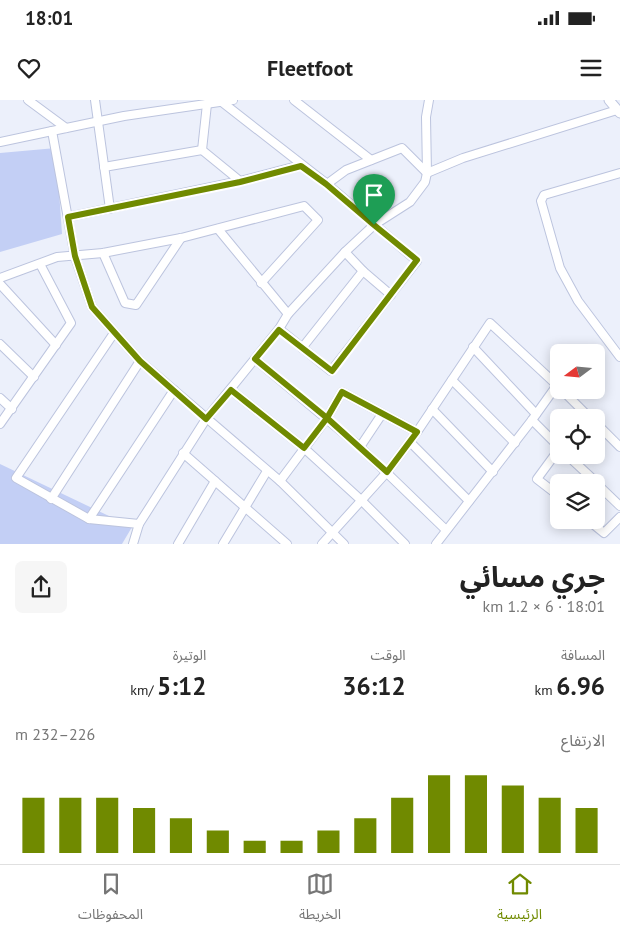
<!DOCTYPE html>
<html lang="ar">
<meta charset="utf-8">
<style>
body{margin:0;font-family:"PT Sans","Noto Sans Arabic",sans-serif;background:#f6f6f6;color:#222;direction:rtl;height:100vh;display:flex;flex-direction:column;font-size:19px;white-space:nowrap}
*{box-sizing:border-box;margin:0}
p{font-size:16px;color:#767676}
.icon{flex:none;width:28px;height:28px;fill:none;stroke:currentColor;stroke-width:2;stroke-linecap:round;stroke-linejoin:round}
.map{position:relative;height:444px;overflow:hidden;direction:ltr}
.drawer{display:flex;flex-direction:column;background:#fff;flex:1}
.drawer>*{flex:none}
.needle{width:32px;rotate:254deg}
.buttons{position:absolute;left:550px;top:244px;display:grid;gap:10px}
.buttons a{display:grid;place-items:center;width:55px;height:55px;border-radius:8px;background:#fff;box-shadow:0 2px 12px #0003;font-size:25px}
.pin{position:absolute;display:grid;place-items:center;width:42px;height:42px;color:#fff;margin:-51px -21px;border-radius:50% 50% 50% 0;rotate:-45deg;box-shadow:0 0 5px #0007}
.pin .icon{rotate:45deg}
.round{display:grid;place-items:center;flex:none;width:52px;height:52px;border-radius:8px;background:#f6f6f6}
.head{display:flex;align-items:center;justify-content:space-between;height:85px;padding:0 15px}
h1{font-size:28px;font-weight:700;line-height:38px}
.figures{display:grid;grid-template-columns:repeat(3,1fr);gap:8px;height:85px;padding:5px 15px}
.figures div{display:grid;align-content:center}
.figures b{font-size:25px;font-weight:700}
.figures small{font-size:14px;font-weight:400}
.figures p{font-size:14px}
.chart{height:140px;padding:10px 15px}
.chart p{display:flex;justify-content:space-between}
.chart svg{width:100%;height:90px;margin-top:5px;stroke:#708a00;stroke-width:6}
.status{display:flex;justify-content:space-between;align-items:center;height:35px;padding:0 25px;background:#fff;direction:ltr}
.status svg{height:14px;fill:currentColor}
header{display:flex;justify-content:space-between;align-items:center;height:65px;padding:0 15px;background:#fff;font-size:22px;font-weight:700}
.menu{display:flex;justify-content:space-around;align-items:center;height:70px;border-top:1px solid #e0e0e0;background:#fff;font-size:14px;color:#767676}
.menu a{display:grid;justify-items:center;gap:2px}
.menu .on{color:#708a00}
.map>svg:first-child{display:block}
.green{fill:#c3cff5}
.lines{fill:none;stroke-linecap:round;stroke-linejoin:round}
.minor-casing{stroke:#bcc4de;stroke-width:10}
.tertiary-casing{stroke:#bcc4de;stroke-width:11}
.minor{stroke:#fff;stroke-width:8}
.tertiary{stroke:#fff;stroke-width:9}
.route-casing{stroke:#fff;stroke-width:10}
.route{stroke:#708a00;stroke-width:6}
</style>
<div class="status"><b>18:01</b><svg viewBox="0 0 49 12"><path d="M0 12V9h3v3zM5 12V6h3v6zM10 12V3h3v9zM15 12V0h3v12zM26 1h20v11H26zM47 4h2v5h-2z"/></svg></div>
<header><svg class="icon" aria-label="menu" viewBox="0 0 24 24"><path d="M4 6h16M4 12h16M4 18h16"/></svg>Fleetfoot<svg class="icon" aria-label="heart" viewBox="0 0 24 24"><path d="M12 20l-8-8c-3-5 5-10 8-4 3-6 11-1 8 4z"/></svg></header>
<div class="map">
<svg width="620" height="444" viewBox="0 0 620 444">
<rect width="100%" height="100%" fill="#ecf0fb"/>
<!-- green -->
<g class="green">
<path d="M56,48L62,134L0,152V53Z"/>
<path d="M0,364L132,427L122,444H0Z"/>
</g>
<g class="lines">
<!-- minor casing -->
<g class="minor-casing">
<g id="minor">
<path d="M28,0L66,28"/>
<path d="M95,0L110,109"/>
<path d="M222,0V2L327,84L417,161L331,271L279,229L288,214"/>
<path d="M233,0L124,16L52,31L75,157L92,207L140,261L280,381L344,444"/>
<path d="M294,0L371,60"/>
<path d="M207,4L202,50L240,81"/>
<path d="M0,42L52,31"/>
<path d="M104,67L202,50"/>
<path d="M620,73L544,95L541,101L560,168L578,201L620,257"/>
<path d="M327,84L346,70L402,48L427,73L463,58L617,10"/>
<path d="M68,117L240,81L301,65"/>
<path d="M218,129L288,214L345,152L374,125L410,102L425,82L427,73L426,17L429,0"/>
<path d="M103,153L125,203L136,205L181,138"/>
<path d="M363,171L391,195"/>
<path d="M0,178L57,157L103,153L181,138L304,106L318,120L261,183"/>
<path d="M0,184L56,245"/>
<path d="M114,233L16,378L89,419L139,424"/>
<path d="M0,244L34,277"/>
<path d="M473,247L536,314"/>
<path d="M302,248L363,171L345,152"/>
<path d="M255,259L360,347L446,430"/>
<path d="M452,280L515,343"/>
<path d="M231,290L304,348L362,401L405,444"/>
<path d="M562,290L590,318"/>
<path d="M0,298L12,309"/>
<path d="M432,309L493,372"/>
<path d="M532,320L559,347"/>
<path d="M596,323L620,347"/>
<path d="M0,324L71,223L40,164"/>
<path d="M410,342L469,401"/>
<path d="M360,347L382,314"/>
<path d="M559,349L537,379L559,396"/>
<path d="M183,353L287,444"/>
<path d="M567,355L596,382"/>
<path d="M280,381L327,318L342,292L417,332"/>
<path d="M596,383L620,406"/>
<path d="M51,399L140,261"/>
<path d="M89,419L174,290"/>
<path d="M588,420L604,433L620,417"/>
<path d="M133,444L139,424L206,319L279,229"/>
<path d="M178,444L215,381"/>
<path d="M223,444L267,371"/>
<path d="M322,444L387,372L417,332L490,223L559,287"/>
<path d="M436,444L532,320L557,285"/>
</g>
</g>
<!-- tertiary casing -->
<g class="tertiary-casing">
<path id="tertiary" d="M609,0L620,13"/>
</g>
<!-- minor -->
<use href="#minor" class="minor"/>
<!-- tertiary -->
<use href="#tertiary" class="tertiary"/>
</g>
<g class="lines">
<!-- route casing -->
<g class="route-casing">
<path id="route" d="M374,125L326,84L301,66L240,82L68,117L75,156L92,207L140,261L206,319L231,290L304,348L327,318L387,372L417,332L342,292L327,318L255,259L279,230L332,271L417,160L374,125"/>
</g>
<!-- route -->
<use href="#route" class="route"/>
</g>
</svg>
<div class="buttons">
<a><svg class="needle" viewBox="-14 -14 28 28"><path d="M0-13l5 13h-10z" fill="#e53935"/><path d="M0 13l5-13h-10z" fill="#767676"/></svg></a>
<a><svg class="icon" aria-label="locate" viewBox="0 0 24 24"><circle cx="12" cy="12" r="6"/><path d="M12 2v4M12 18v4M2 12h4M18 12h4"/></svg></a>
<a><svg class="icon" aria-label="layers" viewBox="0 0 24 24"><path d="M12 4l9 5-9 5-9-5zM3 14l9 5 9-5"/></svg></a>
</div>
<div class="pin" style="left:374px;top:125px;background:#1e9e55"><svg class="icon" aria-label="arrive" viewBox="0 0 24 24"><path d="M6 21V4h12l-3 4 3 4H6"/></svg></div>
</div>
<section class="drawer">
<div class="head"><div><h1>جري مسائي</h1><p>18:01 · 6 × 1.2 km</p></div><a class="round"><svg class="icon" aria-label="share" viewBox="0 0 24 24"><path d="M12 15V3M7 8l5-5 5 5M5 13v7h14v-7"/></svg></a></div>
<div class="figures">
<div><p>المسافة</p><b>6.96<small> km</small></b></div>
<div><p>الوقت</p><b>36:12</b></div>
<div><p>الوتيرة</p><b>5:12<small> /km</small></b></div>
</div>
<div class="chart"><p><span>الارتفاع</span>226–232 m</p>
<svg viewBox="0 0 160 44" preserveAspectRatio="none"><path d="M5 44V17M15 44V17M25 44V17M35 44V22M45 44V27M55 44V33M65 44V38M75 44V38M85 44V33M95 44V27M105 44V17M115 44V6M125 44V6M135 44V11M145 44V17M155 44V22"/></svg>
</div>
</section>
<nav class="menu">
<a class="on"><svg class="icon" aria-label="home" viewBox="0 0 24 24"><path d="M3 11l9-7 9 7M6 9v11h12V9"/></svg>الرئيسية</a>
<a><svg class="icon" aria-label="map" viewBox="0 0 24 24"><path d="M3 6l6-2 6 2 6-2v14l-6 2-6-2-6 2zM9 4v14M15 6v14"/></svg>الخريطة</a>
<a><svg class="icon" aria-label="saved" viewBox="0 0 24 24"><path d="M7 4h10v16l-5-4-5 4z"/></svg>المحفوظات</a>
</nav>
